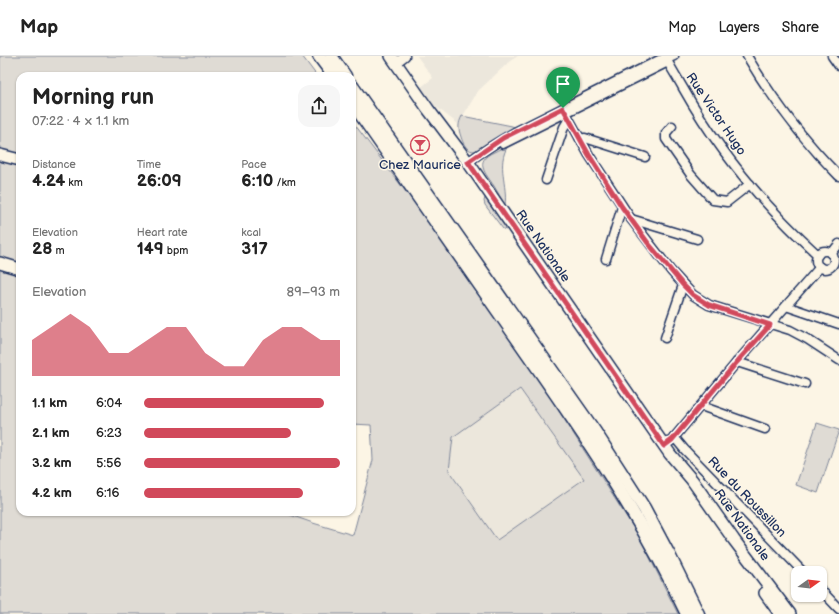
<!DOCTYPE html>
<meta charset="utf-8">
<style>
body{margin:0;font-family:"Balsamiq Sans",sans-serif;background:#f6f6f6;color:#222;height:100vh;display:flex;flex-direction:column;font-size:15px;white-space:nowrap}
*{box-sizing:border-box;margin:0}
p{font-size:13px;color:#767676}
.icon{flex:none;width:22px;height:22px;fill:none;stroke:currentColor;stroke-width:2;stroke-linecap:round;stroke-linejoin:round}
.map{position:relative;flex:1;overflow:hidden}
.panel{position:absolute;left:16px;top:16px;width:340px;height:444px;display:flex;flex-direction:column;background:#fff;border-radius:12px;box-shadow:0 1px 3px #0004}
.panel>*{flex:none}
.needle{width:26px;rotate:75deg}
.buttons{position:absolute;left:791px;top:510px;display:grid;gap:8px}
.buttons a{display:grid;place-items:center;width:36px;height:36px;border-radius:8px;background:#fff;box-shadow:0 1px 3px #0004;font-size:20px}
.pin{position:absolute;display:grid;place-items:center;width:34px;height:34px;color:#fff;margin:-41px -17px;border-radius:50% 50% 50% 0;rotate:-45deg;box-shadow:0 0 4px #0007}
.pin .icon{rotate:45deg}
.round{display:grid;place-items:center;flex:none;width:42px;height:42px;border-radius:12px;background:#f6f6f6}
.summary{display:flex;align-items:center;justify-content:space-between;height:68px;padding:0 16px}
h1{font-size:22px;font-weight:600;line-height:30px}
.metrics{display:grid;grid-template-columns:repeat(3,1fr);gap:6px;height:68px;padding:4px 16px}
.metrics div{display:grid;align-content:center}
.metrics b{font-size:17px;font-weight:600}
.metrics small{font-size:11px;font-weight:400}
.metrics p{font-size:11px}
.chart{height:112px;padding:8px 16px}
.chart p{display:flex;justify-content:space-between}
.chart svg{width:100%;height:72px;margin-top:4px;fill:#d1495b;opacity:.7}
ul{padding:0 16px;list-style:none;font-size:13px}
li{display:grid;grid-template-columns:64px 48px 1fr;align-items:center;height:30px}
li i{height:10px;border-radius:5px;background:#d1495b}
header{display:flex;align-items:center;gap:24px;box-sizing:border-box;height:56px;padding:0 20px;background:#fff;border-bottom:1px solid #e0e0e0}
header strong{font-size:19px}
nav{display:flex;gap:22px;margin-inline-start:auto;font-size:14px}
.map>svg:first-child{display:block}
.built{fill:#ece7dc}
.green{fill:#dfdbd4;stroke:#7d8599;fill-rule:evenodd}
.lines{fill:none;stroke-linecap:round;stroke-linejoin:round}
.minor-casing{stroke:#1b2f5e;stroke-width:11}
.major-casing{stroke:#1b2f5e;stroke-width:14}
.highway-casing{stroke:#1b2f5e;stroke-width:15}
.minor{stroke:#fcf5e5;stroke-width:8}
.major{stroke:#fcf5e5;stroke-width:11}
.highway{stroke:#fcf5e5;stroke-width:12}
.route-casing{stroke:#fff;stroke-width:8}
.route{stroke:#d1495b;stroke-width:5}
.labels{text-anchor:middle;dominant-baseline:central;stroke-width:3;stroke-linejoin:round;paint-order:stroke}
.street-label{font-size:13px;fill:#1b2f5e;stroke:#fcf5e5}
.poi-label{font-size:13px;fill:#1b2f5e;stroke:#fcf5e5}
</style>
<header>
<strong>Map</strong>
<nav><a>Map</a><a>Layers</a><a>Share</a></nav>
</header>
<div class="map">
<svg width="839" height="558" viewBox="0 0 839 558">
<rect width="100%" height="100%" fill="#fcf5e5"/>
<filter id="ink" filterUnits="userSpaceOnUse"><feTurbulence type="fractalNoise" baseFrequency=".025" numOctaves="2"/><feDisplacementMap in="SourceGraphic" scale="8" xChannelSelector="R" yChannelSelector="G"/><feConvolveMatrix kernelMatrix="1 2 1 2 8 2 1 2 1" color-interpolation-filters="sRGB"/></filter>
<g filter="url(#ink)">
<!-- built -->
<g class="built">
<path d="M417,0H518L510,5L478,35L458,68L430,46L421,31L433,22Z"/>
<path d="M520,333L584,423L497,484L449,414L453,381Z"/>
</g>
<!-- green -->
<g class="green">
<path d="M0,0H302L317,20H20V456H282L313,467L353,479L373,404L371,369L352,368V65L464,212L527,305L640,482L678,558H0ZM520,333L584,423L497,484L449,415L453,381Z"/>
<path d="M462,60L512,70L514,71C508,77 480,95 473,95C466,94 463,87 461,81C458,72 458,68 462,60Z"/>
<path d="M508,90C496,108 508,130 505,149C501,143 498,136 494,130C486,118 473,105 494,96C498,94 504,91 508,90Z"/>
<path d="M485,142H487L507,172L506,174L503,173L485,149L484,145Z"/>
<path d="M817,367L839,374L818,437L796,429Z"/>
</g>
<g class="lines">
<!-- minor casing -->
<g class="minor-casing">
<g id="minor">
<path d="M665,0C670,11 677,21 683,32C718,94 765,151 818,199"/>
<path d="M747,0C773,44 803,84 839,120"/>
<path d="M832,0L839,10"/>
<path d="M396,7L405,0"/>
<path d="M563,52L589,99L631,163L671,215L693,239L709,249L790,274L807,283L839,304"/>
<path d="M672,70L666,77V83L691,119L713,144L727,146L750,128"/>
<path d="M580,83L585,82L645,101"/>
<path d="M503,88L664,8L667,3"/>
<path d="M468,106C483,95 499,85 515,76L659,4L667,3L674,0"/>
<path d="M546,124L564,71L567,66L569,65"/>
<path d="M631,163L697,183"/>
<circle cx="825" cy="204" r="9"/>
<path d="M831,198L839,188"/>
<path d="M606,203L622,151"/>
<path d="M786,250L839,268"/>
<path d="M665,282L683,229"/>
<path d="M737,306L805,328"/>
<path d="M701,350L765,373"/>
<path d="M674,381L684,393L804,517"/>
<path d="M664,390L672,384L737,306L820,211"/>
<path d="M820,533L839,553"/>
</g>
</g>
<!-- major casing -->
<g class="major-casing">
<g id="major">
<path d="M391,0L428,53L468,106L670,398L692,424L734,484L790,558"/>
<path d="M0,99L20,104"/>
<path d="M0,207L20,213"/>
<path d="M765,537L780,558"/>
</g>
</g>
<!-- highway casing -->
<g class="highway-casing">
<g id="highway">
<path d="M319,0L334,20"/>
<path d="M331,0L345,20"/>
<path d="M352,30L595,376L644,452L669,499L698,558"/>
<path d="M352,46C408,127 465,207 521,288C582,375 642,462 687,558"/>
</g>
</g>
<!-- minor -->
<use href="#minor" class="minor"/>
<!-- major -->
<use href="#major" class="major"/>
<!-- highway -->
<use href="#highway" class="highway"/>
</g>
</g>
<g class="lines" filter="url(#ink)">
<!-- route casing -->
<g class="route-casing">
<path id="route" d="M563,52L589,99L622,151L648,187L683,229L693,239L709,249L770,269L737,306L672,384L664,390L468,106L503,82Z"/>
</g>
<!-- route -->
<use href="#route" class="route"/>
</g>
<!-- icons -->
<defs>
<g id="bar-ring" transform="scale(1)"><circle r="9.5" fill="#fcf5e5" stroke="#d1495b" stroke-width="1.5"/><path d="M-6-5H6L.8 .8V4.5H3.5V6h-7V4.5H-.8V.8Z" fill="#d1495b"/></g>
</defs>
<g fill-rule="evenodd">
<use href="#bar-ring" x="420" y="89"/>
</g>
<g class="labels">
<!-- street labels -->
<g class="street-label">
<text transform="translate(716 58) rotate(56)">Rue Victor Hugo</text>
<text transform="translate(543 190) rotate(55)">Rue Nationale</text>
<text transform="translate(747 441) rotate(46)">Rue du Roussillon</text>
<text transform="translate(742 469) rotate(54)">Rue Nationale</text>
</g>
<!-- poi labels -->
<g class="poi-label">
<text x="420" y="109">Chez Maurice</text>
</g>
</g>
</svg>
<div class="buttons">
<a><svg class="needle" viewBox="-14 -14 28 28"><path d="M0-13l5 13h-10z" fill="#e53935"/><path d="M0 13l5-13h-10z" fill="#767676"/></svg></a>
</div>
<div class="pin" style="left:563px;top:52px;background:#1e9e55"><svg class="icon" aria-label="arrive" viewBox="0 0 24 24"><path d="M6 21V4h12l-3 4 3 4H6"/></svg></div>
<section class="panel">
<div class="summary"><div><h1>Morning run</h1><p>07:22 · 4 × 1.1 km</p></div><a class="round"><svg class="icon" aria-label="share" viewBox="0 0 24 24"><path d="M12 15V3M7 8l5-5 5 5M5 13v7h14v-7"/></svg></a></div>
<div class="metrics">
<div><p>Distance</p><b>4.24<small> km</small></b></div>
<div><p>Time</p><b>26:09</b></div>
<div><p>Pace</p><b>6:10<small> /km</small></b></div>
</div>
<div class="metrics">
<div><p>Elevation</p><b>28<small> m</small></b></div>
<div><p>Heart rate</p><b>149<small> bpm</small></b></div>
<div><p>kcal</p><b>317</b></div>
</div>
<div class="chart"><p><span>Elevation</span>89–93 m</p>
<svg viewBox="0 0 160 44" preserveAspectRatio="none"><path d="M0 44V22L10 14L20 6L30 14L40 30L50 30L60 22L70 14L80 14L90 30L100 38L110 38L120 22L130 14L140 14L150 22L160 22V44z"/></svg>
</div>
<ul>
<li><b>1.1 km</b>6:04<i style="width:92%"></i></li>
<li><b>2.1 km</b>6:23<i style="width:75%"></i></li>
<li><b>3.2 km</b>5:56<i style="width:100%"></i></li>
<li><b>4.2 km</b>6:16<i style="width:81%"></i></li>
</ul>
</section>
</div>
